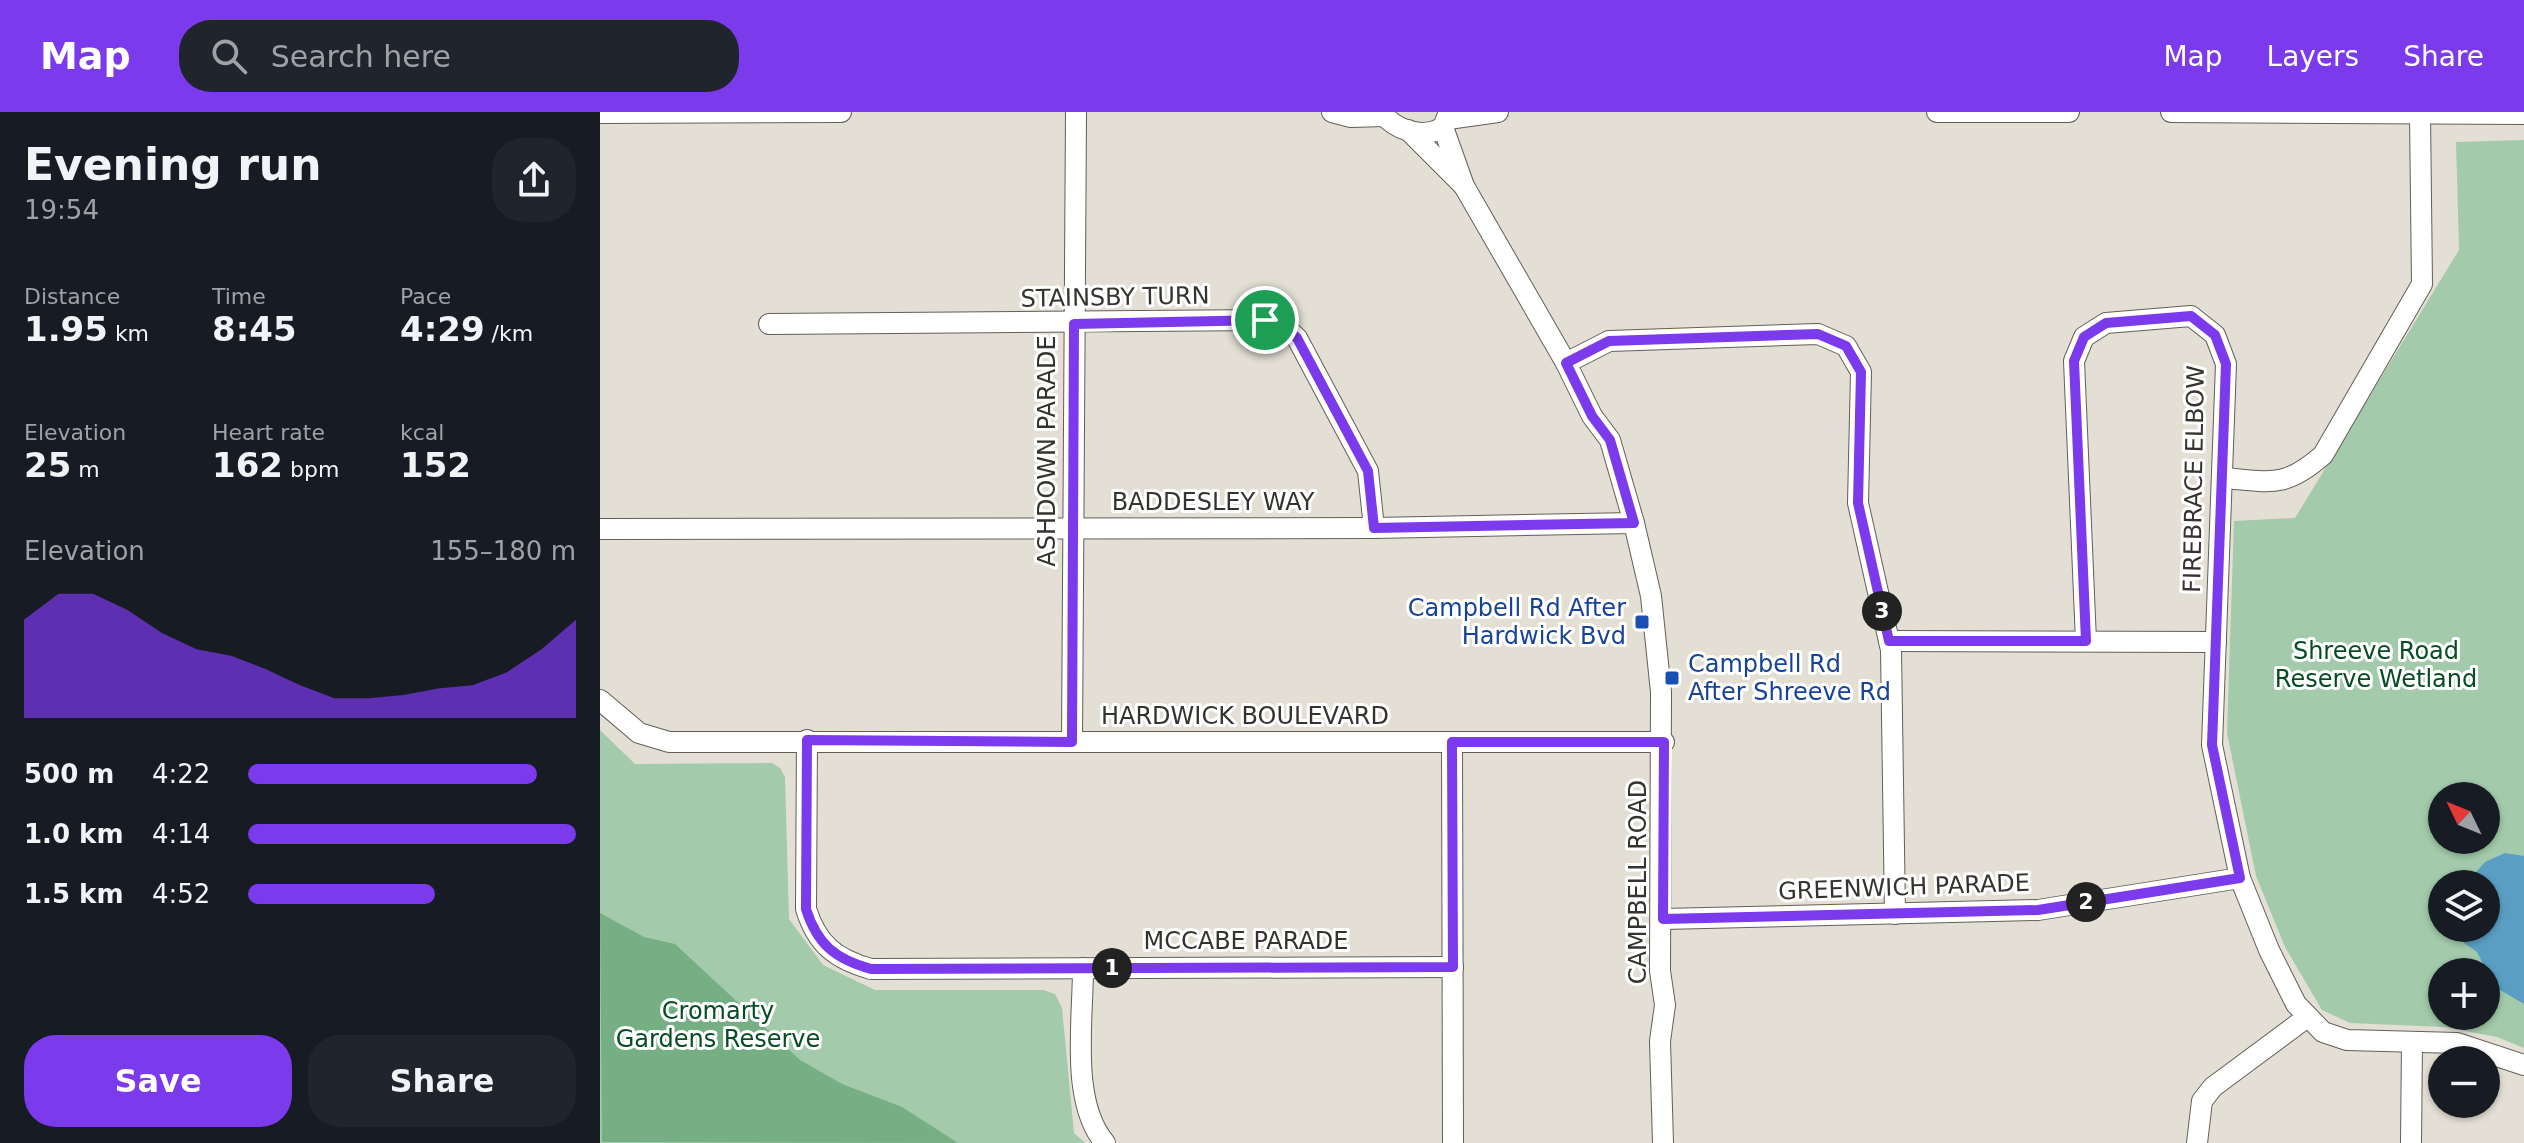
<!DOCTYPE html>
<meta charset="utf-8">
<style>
body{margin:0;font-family:"DejaVu Sans",sans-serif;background:#20242c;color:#f1f3f6;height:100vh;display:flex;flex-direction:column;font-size:30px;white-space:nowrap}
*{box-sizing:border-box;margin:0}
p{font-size:26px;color:#9ea1a6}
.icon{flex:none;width:44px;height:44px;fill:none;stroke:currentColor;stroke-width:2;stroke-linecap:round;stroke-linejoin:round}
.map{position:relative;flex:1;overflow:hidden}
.sheet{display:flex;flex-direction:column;background:#171b24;width:600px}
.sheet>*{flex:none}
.needle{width:52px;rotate:313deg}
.buttons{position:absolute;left:1828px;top:670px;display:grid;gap:16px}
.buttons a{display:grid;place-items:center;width:72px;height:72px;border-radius:50%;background:#171b24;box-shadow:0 2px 6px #0004;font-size:40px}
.pin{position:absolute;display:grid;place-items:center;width:68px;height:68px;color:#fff;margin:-34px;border:4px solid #fff;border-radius:50%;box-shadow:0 2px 8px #0007}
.km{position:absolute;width:40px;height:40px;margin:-20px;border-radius:50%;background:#222;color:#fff;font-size:22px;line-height:40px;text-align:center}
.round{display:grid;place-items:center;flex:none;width:84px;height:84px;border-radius:32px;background:#20242c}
.summary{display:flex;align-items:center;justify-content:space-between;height:136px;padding:0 24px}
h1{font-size:44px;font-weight:700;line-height:60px}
.figures{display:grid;grid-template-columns:repeat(3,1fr);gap:12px;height:136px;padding:8px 24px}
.figures div{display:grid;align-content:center}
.figures b{font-size:34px;font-weight:700}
.figures small{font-size:22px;font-weight:400}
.figures p{font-size:22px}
.chart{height:224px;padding:16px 24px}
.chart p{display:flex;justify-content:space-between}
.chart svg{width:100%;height:144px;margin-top:8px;fill:#7c3aed;opacity:.7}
.primary-button{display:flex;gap:16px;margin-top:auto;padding:16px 24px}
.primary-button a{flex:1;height:92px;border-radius:32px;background:#7c3aed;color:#fff;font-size:32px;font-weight:700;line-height:92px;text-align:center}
.primary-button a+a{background:#20242c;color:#f1f3f6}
ul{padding:0 24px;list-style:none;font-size:26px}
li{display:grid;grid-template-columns:128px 96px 1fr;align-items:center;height:60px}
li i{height:20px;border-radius:10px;background:#7c3aed}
header{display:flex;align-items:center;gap:48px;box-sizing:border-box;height:112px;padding:0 40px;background:#7c3aed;color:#fff}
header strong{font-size:38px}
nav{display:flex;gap:44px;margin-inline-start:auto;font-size:28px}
.search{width:560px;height:72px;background:#20242c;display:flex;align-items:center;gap:20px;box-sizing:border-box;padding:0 28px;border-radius:32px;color:#9ea1a6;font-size:30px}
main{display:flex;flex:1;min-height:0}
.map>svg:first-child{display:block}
.green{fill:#a2caab;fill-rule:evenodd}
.forest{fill:#75af83}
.water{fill:#5a9fc3}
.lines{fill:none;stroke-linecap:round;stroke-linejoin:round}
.minor-casing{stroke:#635f57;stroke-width:22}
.minor{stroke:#fff;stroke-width:20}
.route-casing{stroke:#fff;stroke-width:16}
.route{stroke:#7c3aed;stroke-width:10}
.transit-dot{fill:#1a4fb4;stroke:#fff;stroke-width:3}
.labels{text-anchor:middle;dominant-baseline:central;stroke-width:6;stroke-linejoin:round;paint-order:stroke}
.street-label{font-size:24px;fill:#34332f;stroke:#fff}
.transit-label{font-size:24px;fill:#164399;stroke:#fff;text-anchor:end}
.park-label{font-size:24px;fill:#074d24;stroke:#fff}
</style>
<header>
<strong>Map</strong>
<div class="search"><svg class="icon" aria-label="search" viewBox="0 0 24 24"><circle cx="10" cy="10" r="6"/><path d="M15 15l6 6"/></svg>Search here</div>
<nav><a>Map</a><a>Layers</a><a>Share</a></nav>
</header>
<main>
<section class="sheet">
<div class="summary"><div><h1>Evening run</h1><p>19:54</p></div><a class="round"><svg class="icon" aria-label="share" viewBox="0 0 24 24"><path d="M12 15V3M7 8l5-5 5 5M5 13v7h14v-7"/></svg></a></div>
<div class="figures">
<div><p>Distance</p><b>1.95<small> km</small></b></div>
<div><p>Time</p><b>8:45</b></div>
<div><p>Pace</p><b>4:29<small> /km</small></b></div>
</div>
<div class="figures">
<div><p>Elevation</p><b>25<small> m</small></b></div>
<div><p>Heart rate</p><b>162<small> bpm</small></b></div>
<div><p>kcal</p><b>152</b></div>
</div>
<div class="chart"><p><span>Elevation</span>155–180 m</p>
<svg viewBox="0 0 160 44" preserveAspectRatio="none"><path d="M0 44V14L10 6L20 6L30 11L40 18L50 23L60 25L70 29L80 34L90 38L100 38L110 37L120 35L130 34L140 30L150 23L160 14V44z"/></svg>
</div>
<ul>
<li><b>500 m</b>4:22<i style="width:88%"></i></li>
<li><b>1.0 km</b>4:14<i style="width:100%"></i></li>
<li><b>1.5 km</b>4:52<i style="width:57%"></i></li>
</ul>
<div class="primary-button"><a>Save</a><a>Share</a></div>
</section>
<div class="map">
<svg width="1924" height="1031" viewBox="0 0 1924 1031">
<rect width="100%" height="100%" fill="#e3dfd5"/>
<!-- green -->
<g class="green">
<path d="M1924,28V936L1897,925L1844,915L1750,911L1722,898L1685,835L1656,764L1627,621L1634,409L1695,406L1859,138L1856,30ZM1842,684H1886V728H1842ZM1842,772H1886V816H1842ZM1842,860H1886V904H1842Z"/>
<path d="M0,618L35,652L172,651L180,656L185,665L189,807L223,853L275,878H443L455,882L462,896L474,1021L485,1031H0Z"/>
</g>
<!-- forest -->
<path class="forest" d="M0,801L44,825L75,832L200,948L242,972L302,995L358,1031L2,1030Z"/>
<!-- water -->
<path class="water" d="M1905,741L1924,744V892L1895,875L1877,840L1864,831L1859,816H1886V772H1866L1885,750Z"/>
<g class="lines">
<!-- minor casing -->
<g class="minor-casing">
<g id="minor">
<path d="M732,0L751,5L784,4"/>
<path d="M781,0C795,18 823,28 843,15L849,0"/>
<path d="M1337,0H1469"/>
<path d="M1571,0L1924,2"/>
<path d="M0,1L241,0"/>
<path d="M848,7L898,0"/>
<path d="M843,15L864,74L966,251L992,304L1010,328L1034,411L1051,484L1061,580L1060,859L1065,893L1060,929L1063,1031"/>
<path d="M808,18L864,74"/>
<path d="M169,212L665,208L684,214L697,226L768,359L774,416"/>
<path d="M966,251L1009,229L1218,222L1246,234L1261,260L1258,391L1291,538L1295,802"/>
<path d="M1624,366C1672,370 1685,376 1723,343L1822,172L1820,2"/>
<path d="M0,417L774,416L1034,411"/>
<path d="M1289,529L1616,530"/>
<path d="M1486,529L1474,249L1484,225L1506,211L1591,204L1615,223L1626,252L1612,633L1640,766L1669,838L1696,892L1723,920L1747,928L1857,931L1924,953"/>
<path d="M0,588L39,621L69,630H1064"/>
<path d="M207,628L206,797C217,832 235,847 271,857L853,855"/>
<path d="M472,630L476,0"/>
<path d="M852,630L853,1031"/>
<path d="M1063,807L1438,798L1640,766"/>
<path d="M483,856C483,909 470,990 505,1031"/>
<path d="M1597,1031L1602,989L1613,975L1706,906"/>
<path d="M1811,1031L1812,930"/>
</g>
</g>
<!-- minor -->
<use href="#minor" class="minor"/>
</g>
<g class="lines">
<!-- route casing -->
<g class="route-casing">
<path id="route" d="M1591,204L1615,223L1626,252L1612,633L1640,766L1438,798L1063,807L1064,630H852L853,855L271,857C235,847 217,832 206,797L207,628L472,630L474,212L665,208L684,214L697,226L768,359L774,416L1034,411L1010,328L992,304L966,251L1009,229L1218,222L1246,234L1261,260L1258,391L1289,529H1486L1474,249L1484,225L1506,211Z"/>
</g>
<!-- route -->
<use href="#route" class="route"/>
</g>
<!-- markers -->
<g class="transit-dot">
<rect x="1034" y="502" width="16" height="16" rx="4"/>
<rect x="1064" y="558" width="16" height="16" rx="4"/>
</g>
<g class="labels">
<!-- street labels -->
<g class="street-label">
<text transform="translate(515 185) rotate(-1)">STAINSBY TURN</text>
<text transform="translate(447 339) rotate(-90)">ASHDOWN PARADE</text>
<text transform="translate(1594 367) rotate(-89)">FIREBRACE ELBOW</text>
<text x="613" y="390">BADDESLEY WAY</text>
<text x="645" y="604">HARDWICK BOULEVARD</text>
<text transform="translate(1038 770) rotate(-90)">CAMPBELL ROAD</text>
<text transform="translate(1304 775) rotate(-2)">GREENWICH PARADE</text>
<text x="646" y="829">MCCABE PARADE</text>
</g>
<!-- transit labels -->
<g class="transit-label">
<text x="1026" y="496">Campbell Rd After<tspan x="1026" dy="28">Hardwick Bvd</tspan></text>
<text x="1088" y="552" text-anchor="start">Campbell Rd<tspan x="1088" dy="28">After Shreeve Rd</tspan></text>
</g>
<!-- park labels -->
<g class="park-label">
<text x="1776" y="539">Shreeve Road<tspan x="1776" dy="28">Reserve Wetland</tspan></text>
<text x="118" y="899">Cromarty<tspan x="118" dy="28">Gardens Reserve</tspan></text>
</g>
</g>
</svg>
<div class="buttons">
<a><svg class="needle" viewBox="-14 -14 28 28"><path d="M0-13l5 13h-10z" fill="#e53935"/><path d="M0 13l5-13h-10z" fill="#9ea1a6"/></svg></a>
<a><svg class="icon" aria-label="layers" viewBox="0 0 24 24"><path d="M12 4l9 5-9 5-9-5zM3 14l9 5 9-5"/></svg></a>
<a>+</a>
<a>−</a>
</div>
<div class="pin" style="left:665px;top:208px;background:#1e9e55"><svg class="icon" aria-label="arrive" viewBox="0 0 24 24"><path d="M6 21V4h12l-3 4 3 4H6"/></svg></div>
<b class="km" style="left:512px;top:856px">1</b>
<b class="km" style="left:1486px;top:790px">2</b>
<b class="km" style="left:1282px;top:499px">3</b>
</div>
</main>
